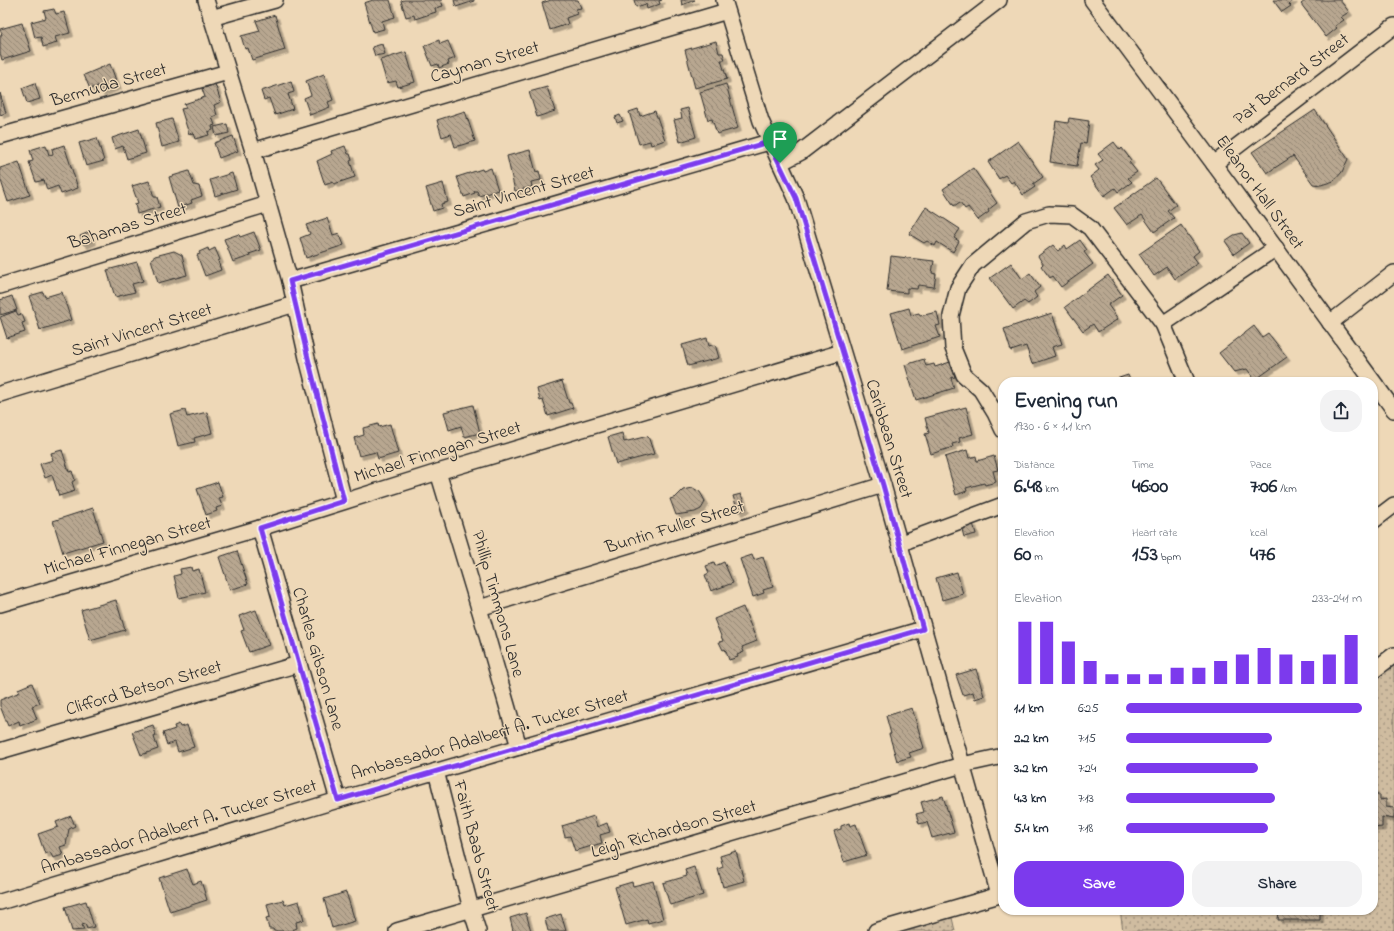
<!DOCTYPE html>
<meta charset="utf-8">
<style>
body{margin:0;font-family:"Indie Flower",sans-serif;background:#f2f2f3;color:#1f2937;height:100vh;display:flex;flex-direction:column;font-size:15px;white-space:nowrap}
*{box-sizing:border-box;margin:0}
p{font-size:13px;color:#747a83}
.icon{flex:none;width:22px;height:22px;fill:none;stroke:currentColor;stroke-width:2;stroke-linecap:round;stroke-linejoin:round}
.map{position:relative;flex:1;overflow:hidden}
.panel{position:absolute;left:998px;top:377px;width:380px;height:538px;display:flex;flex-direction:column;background:#fff;border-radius:16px;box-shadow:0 1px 3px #0004}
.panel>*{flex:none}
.pin{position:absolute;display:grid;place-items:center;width:34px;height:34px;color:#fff;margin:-41px -17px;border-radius:50% 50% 50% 0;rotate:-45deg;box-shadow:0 0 4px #0007}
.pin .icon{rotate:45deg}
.round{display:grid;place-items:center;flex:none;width:42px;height:42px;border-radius:16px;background:#f2f2f3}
.overview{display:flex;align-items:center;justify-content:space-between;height:68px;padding:0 16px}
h1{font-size:22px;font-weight:700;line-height:30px}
.metrics{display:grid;grid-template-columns:repeat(3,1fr);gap:6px;height:68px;padding:4px 16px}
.metrics div{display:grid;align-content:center}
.metrics b{font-size:20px;font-weight:700}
.metrics small{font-size:11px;font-weight:400}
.metrics p{font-size:11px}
.chart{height:112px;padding:8px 16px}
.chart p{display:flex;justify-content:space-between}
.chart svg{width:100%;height:72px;margin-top:4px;stroke:#7c3aed;stroke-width:6}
.action{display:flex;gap:8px;margin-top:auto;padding:8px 16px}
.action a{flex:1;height:46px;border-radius:16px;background:#7c3aed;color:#fff;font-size:16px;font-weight:700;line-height:46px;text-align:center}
.action a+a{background:#f2f2f3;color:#1f2937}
ul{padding:0 16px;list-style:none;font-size:13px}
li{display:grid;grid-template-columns:64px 48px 1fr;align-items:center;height:30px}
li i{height:10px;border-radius:5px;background:#7c3aed}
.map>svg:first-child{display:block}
.grass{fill:url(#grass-dots);stroke:#7d7466}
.building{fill:url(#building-back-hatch);stroke:#2b2b2b;filter:url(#shadow)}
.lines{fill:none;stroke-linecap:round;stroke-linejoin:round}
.street-casing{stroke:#2b2b2b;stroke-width:18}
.street{stroke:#eed8b7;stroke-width:15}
.route-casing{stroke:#fff;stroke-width:8}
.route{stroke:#7c3aed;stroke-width:5}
.labels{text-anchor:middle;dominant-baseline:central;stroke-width:3;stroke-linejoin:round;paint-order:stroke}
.street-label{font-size:18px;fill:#2b2b2b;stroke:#eed8b7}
</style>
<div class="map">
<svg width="1394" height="931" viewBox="0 0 1394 931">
<defs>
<pattern id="grass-dots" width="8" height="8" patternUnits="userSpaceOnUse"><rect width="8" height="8" fill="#cfbca0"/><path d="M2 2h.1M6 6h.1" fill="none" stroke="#a89983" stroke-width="1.8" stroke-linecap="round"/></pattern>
<pattern id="building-back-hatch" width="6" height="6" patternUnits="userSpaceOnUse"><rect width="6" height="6" fill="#b8a790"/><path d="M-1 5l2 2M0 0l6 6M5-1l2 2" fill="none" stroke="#968876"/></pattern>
<filter id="shadow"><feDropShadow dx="3.5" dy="3.5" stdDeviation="0" flood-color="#0004"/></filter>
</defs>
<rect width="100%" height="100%" fill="#eed8b7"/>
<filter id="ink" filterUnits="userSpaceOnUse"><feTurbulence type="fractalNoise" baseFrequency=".025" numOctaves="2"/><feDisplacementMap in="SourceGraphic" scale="8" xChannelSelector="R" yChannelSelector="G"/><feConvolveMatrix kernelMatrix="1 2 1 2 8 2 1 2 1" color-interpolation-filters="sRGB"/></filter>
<g filter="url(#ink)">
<!-- grass -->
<g class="grass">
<path d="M1394,655V931H1123L1120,910H1373V671Z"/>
<path d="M950,909L955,931H879Z"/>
</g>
<!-- building -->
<g class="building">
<path d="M373,0H390L395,17L382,21L384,29L373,32L364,3Z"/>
<path d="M404,0H441L443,6L435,8L436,12L415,19L414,15L406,17L401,1Z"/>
<path d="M454,0H474V1L456,7Z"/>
<path d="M551,0H578L581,8L576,9L577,14L566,18L568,24L550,30L542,3Z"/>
<path d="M634,0H662L659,1L660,4L647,9L646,4L636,7Z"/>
<path d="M681,0H695L682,5Z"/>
<path d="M1273,0H1294L1289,4L1291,6L1282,12Z"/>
<path d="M1306,0H1340L1349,12L1341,17L1344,20L1335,26L1337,28L1326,37L1301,4Z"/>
<path d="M54,9L56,14L64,12L70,33L55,37L57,43L43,47L41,37L35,38L31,22L46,18L44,11Z"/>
<path d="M275,15L285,50L252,60L248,48L245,49L241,36L260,31L256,21Z"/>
<path d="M22,23L31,51L2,60L0,53V35H2L0,29Z"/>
<path d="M439,40L440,44L448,41L455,58L448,61L449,64L439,68L438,64L432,66L424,46Z"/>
<path d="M716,41L719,53H723L725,60H721L727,79L695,88L685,50Z"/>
<path d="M382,44L385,54L375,56L372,47Z"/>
<path d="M406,52L415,82L398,87L396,81L387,83L380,60Z"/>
<path d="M110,64L118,86L101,93L98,86L90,89L84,75Z"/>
<path d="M324,74L333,100L328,102L330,107L310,115L304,98L311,95L306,81Z"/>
<path d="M291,81L294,92L288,94L293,109L275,115L269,98L264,100L261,91Z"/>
<path d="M35,83L40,99L27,103L22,88Z"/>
<path d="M215,84L221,102L214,105L217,115L212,117L215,125L212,126L213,130L208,132L209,135L195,139L193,133L189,134L181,109L186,108L184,104L205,97L202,89Z"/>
<path d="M726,84L738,128L717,134L712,119L708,120L700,92Z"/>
<path d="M547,87L555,111L537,117L529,92Z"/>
<path d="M0,93L6,113L0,115Z"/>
<path d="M688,108L696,137L680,142L674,120L682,118L680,110Z"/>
<path d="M638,109L640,116L655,111L665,140L651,145L650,141L639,144L629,112Z"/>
<path d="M1315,110L1348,159L1342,172L1334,181L1321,185L1313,184L1293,156L1267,173L1252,152Z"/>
<path d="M465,111L475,141L455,147L451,134L442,137L437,120Z"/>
<path d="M620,115L623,121L617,123L615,117Z"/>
<path d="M1069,118L1089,121L1086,144L1081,143L1077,166L1050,162L1056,121L1068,123Z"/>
<path d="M172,119L179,142L162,147L156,123Z"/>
<path d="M227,124L229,133L216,136L214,127Z"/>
<path d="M139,129L146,153L127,159L123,146L115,149L112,138Z"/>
<path d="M233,136L238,151L219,158L214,143Z"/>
<path d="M97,138L104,161L86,166L79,143Z"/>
<path d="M1018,141L1043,177L1033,184L1035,187L1023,195L1014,181L1011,183L1005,175L999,179L988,162Z"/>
<path d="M1114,142L1120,150L1122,148L1131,160L1129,162L1137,172L1128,178L1132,182L1118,192L1115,188L1104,196L1090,177L1099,170L1095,165L1103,160L1098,154Z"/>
<path d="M46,145L49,155L53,154L52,149L64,145L78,188L61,194L58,186L47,190L44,180L36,182L29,162L33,161L30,150Z"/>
<path d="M345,146L348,154H350L352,160L350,161L355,177L334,184L333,182L325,185L317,161L332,154L331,151Z"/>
<path d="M530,150L536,172L539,171L541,180L531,182L532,187L515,191L507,156Z"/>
<path d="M19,162L30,195L8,202L0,178V168Z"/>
<path d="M491,168L498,190L479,196L477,191H474L475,193L464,197L457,177L482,169L483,171Z"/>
<path d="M973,168L997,203L988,210L989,212L978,220L968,207L965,209L960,202L954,206L943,189Z"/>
<path d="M189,171L194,185L199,186L202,196L191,200L192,203L178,208L169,177Z"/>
<path d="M232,173L237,189L215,196L210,180Z"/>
<path d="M1156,178L1176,205L1168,211L1174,218L1154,232L1142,215L1127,225L1114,208Z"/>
<path d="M149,181L154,197H157L160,207L137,214L135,204L138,203L132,186Z"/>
<path d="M443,183L448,202L441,204L442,208L433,211L426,188Z"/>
<path d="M926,207L960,229L954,238L959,241L953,252L937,242L935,246L927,241L924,243L909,234Z"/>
<path d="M327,218L333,235L339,233L344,245L306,258L300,238L310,234L306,225Z"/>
<path d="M1181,225L1199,251L1193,256L1198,263L1175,279L1167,267L1154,276L1139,254Z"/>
<path d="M89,232L93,241L84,245L80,236Z"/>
<path d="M254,232L261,250L249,254L250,256L233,262L224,239L239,234L240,237Z"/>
<path d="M1242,233L1249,243L1234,254L1225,241L1234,235Z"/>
<path d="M1080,240L1087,250L1084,252L1093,264L1061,287L1053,276L1050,278L1041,266L1043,264L1038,256L1053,245L1058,251L1065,245L1067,249Z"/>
<path d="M208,248L209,251L215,248L220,260L218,261L221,270L205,276L197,255L200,254L199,252Z"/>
<path d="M174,251L182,255L187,275L158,283L151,259L155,256Z"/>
<path d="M891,256L934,261L932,273L936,274L934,287L918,285L917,289L907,288V293L887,291Z"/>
<path d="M137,262L143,281L132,284L135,292L115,297L107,270Z"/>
<path d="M1011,263L1022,279L1030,273L1040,287L1034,292L1037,297L1028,304L1024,301L1013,309L990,278Z"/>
<path d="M1108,275L1122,295L1108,305L1118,319L1098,332L1093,324L1083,331L1065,307Z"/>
<path d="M43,292L45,297L62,292L71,320L40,330L29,296Z"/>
<path d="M12,296L17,310L0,315V300Z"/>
<path d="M909,308L911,315L919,313L920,316L937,312L940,325L936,326L940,337L902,349L891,313Z"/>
<path d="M16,311L18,315L22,314L25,322L22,323L25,332L7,338L0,317Z"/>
<path d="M1052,313L1062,344L1052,347L1055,356L1032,364L1026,346L1011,351L1004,329Z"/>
<path d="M1254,326L1262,337L1268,333L1287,357L1255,380L1247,369L1234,372L1219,353Z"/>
<path d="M707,338L709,346L715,344L719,358L688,366L682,345Z"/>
<path d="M924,359L926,366L934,364L935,367L950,362L955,377L951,378L954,388L916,400L905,365Z"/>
<path d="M1128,375L1131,382H1114L1116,379Z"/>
<path d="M562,381L569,403H571L573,408L548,416L543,400L540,401L537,389Z"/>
<path d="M473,405L480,433L464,437L461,426L449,430L444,412Z"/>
<path d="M966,407L973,434L959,438L960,442L952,444L953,447L931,454L925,434L929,433L925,418Z"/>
<path d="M185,410L187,417L207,412L212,433L194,438L195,442L178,446L170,414Z"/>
<path d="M378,424L379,427L390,424L398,453L378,459L376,452L359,456L354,438L364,435L363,428Z"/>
<path d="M622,433L624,442L648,436L654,454L616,464L608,437Z"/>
<path d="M62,450L69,472L72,471L75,480L72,482L75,491L59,496L52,475L45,478L40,464L53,460L51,453Z"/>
<path d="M967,450L969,458L976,456L977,461L994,456L998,470L993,471L996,482L985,485L984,483L966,488L967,491L956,495L945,457Z"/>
<path d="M218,482L223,497L219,498L222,506L216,508L217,511L206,515L197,489Z"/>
<path d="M693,488L700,492L705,501L704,504L701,509L695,512L676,515L670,499L676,497L683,490Z"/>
<path d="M741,494L746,509L738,512L733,496Z"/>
<path d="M93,508L103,541L63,553L53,521Z"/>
<path d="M973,523L976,534L964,537L961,526Z"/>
<path d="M237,551L248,584L230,590L219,557Z"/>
<path d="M752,555L754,560L763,557L773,587L763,590L764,593L753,597L740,559Z"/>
<path d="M724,562L733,583L711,591L705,575L709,573L706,566L714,563L715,566Z"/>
<path d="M191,567L192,571L199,569L205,592L179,598L174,576L181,574L180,569Z"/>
<path d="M957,572L963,594L942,600L936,578Z"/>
<path d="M116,600L125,630L90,640L81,610Z"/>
<path d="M743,607L757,641L742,647L744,652L737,655L738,657L729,660L725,649L723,650L719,642L723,641L714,619Z"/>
<path d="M256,610L269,645L249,652L241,631L244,630L239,616Z"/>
<path d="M976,669L984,696L975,699L973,692L963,695L956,675Z"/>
<path d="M32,683L40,703L32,706L37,719L20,726L19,721L8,726L0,706V700L20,692L18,689Z"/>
<path d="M912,708L924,748L909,753L911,757L897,761L889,734H891L886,716Z"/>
<path d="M179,724L180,727L187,725L194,747L178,752L175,742L167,745L163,733L175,729L174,726Z"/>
<path d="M153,725L156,736L154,737L158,749L141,755L132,732Z"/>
<path d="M1373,789H1375V795H1380V800L1386,799V807L1394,808V819L1382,817V827L1373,828Z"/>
<path d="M943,796L954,832L932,838L927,822L919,824L916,814L924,812L921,802Z"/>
<path d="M71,816L75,826L69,829L66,845L60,847L63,855L53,858L50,852L45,854L38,834L58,827L56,822Z"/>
<path d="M594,816L597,827L607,823L610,832L600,835L602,843L575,851L570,836L565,837L562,826Z"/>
<path d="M849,823L850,826L856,824L867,855L844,862L834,831L841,829V826Z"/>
<path d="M736,851L744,881L723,887L718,869L723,867L720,856Z"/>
<path d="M694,867L703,895L670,905L663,883L687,876L685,870Z"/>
<path d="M187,869L193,884L201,881L207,900L170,912L159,878Z"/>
<path d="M653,881L663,919L648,923L647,919L626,925L615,887L632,882L633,886Z"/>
<path d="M346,892L355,921L332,928L324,899Z"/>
<path d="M283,900L285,905L299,901L304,920L296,922L297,928L290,931H274L273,929H269L266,918L270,917L267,904Z"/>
<path d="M86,901L94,927L87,929L85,924L82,925L84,930L72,931L65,907Z"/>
<path d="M1279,910H1320V920H1278Z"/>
<path d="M526,913L531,931H513L510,918Z"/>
<path d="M561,914L566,931H548L545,919Z"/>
</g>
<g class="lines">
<!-- street casing -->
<g class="street-casing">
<g id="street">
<path d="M206,0L253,151L290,281L307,358L344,501"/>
<path d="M724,0L761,121L796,198L883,485L999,895"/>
<path d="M1092,0L1214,164L1394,410"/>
<path d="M211,18L275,0"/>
<path d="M0,136L228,72"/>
<path d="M253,151L727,11"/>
<path d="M780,163L801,152L999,0"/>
<path d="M1214,164L1394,26"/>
<path d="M290,281L769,142"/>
<path d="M0,286L268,204"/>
<path d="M1330,323L1394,273"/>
<path d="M1163,324L1276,248"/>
<path d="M0,394L295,304"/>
<path d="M1003,430L995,413L981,390L964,375L953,348L951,316L958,288L973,265L1026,221L1049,214L1072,215L1090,228L1163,324L1187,382"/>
<path d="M438,472L479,608L519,747"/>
<path d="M1373,521L1394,505"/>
<path d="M260,528L338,800"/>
<path d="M900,545L909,540L1003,505"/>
<path d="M0,604L260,528L438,472L842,352"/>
<path d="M479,608L883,485"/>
<path d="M1373,671L1394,655"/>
<path d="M0,751L299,664"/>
<path d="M436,771L471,909L478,931"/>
<path d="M0,902L338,800L923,629"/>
<path d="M397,931L962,765L1003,756"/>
<path d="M876,931L1003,894"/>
</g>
</g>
<!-- street -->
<use href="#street" class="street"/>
</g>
</g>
<g class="lines" filter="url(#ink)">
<!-- route casing -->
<g class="route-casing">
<path id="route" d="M769,142L796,198L883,485L923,629L338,800L260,528L344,501L308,358L290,281Z"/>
</g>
<!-- route -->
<use href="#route" class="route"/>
</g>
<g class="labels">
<!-- street labels -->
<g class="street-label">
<text transform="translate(485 63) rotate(-16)">Cayman Street</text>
<text transform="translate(1292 80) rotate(-37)">Pat Bernard Street</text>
<text transform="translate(109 86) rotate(-16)">Bermuda Street</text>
<text transform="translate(524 193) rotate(-16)">Saint Vincent Street</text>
<text transform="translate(1259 193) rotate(54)">Eleanor Hall Street</text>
<text transform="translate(128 227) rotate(-17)">Bahamas Street</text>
<text transform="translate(142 331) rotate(-17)">Saint Vincent Street</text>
<text transform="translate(888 439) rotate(73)">Caribbean Street</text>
<text transform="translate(438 453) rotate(-17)">Michael Finnegan Street</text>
<text transform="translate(675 528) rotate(-17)">Buntin Fuller Street</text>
<text transform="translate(128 547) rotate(-16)">Michael Finnegan Street</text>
<text transform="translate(497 604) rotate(74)">Phillip Timmons Lane</text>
<text transform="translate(317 659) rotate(74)">Charles Gibson Lane</text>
<text transform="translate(144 689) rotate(-16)">Clifford Betson Street</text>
<text transform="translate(490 736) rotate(-16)">Ambassador Adalbert A. Tucker Street</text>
<text transform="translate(179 828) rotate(-17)">Ambassador Adalbert A. Tucker Street</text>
<text transform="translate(674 830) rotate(-16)">Leigh Richardson Street</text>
<text transform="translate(475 846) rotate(75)">Faith Baab Street</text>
</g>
</g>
</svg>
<div class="pin" style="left:780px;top:163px;background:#1e9e55"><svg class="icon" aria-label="arrive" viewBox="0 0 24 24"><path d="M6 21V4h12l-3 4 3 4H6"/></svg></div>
<section class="panel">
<div class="overview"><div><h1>Evening run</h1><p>19:30 · 6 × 1.1 km</p></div><a class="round"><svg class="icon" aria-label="share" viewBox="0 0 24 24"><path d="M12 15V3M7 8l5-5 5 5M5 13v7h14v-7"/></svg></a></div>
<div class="metrics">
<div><p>Distance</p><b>6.48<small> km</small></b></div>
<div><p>Time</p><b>46:00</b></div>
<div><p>Pace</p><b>7:06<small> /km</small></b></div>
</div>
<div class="metrics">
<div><p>Elevation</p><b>60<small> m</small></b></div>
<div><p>Heart rate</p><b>153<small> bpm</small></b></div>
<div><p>kcal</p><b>476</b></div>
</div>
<div class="chart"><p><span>Elevation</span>233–241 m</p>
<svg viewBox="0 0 160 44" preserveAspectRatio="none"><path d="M5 44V6M15 44V6M25 44V18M35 44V30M45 44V38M55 44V38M65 44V38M75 44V34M85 44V34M95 44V30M105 44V26M115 44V22M125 44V26M135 44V30M145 44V26M155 44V14"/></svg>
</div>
<ul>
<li><b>1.1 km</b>6:25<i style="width:100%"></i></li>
<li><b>2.2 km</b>7:15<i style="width:62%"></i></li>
<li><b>3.2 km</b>7:24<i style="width:56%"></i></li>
<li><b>4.3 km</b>7:13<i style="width:63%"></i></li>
<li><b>5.4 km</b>7:18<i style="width:60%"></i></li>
</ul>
<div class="action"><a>Save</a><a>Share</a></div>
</section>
</div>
